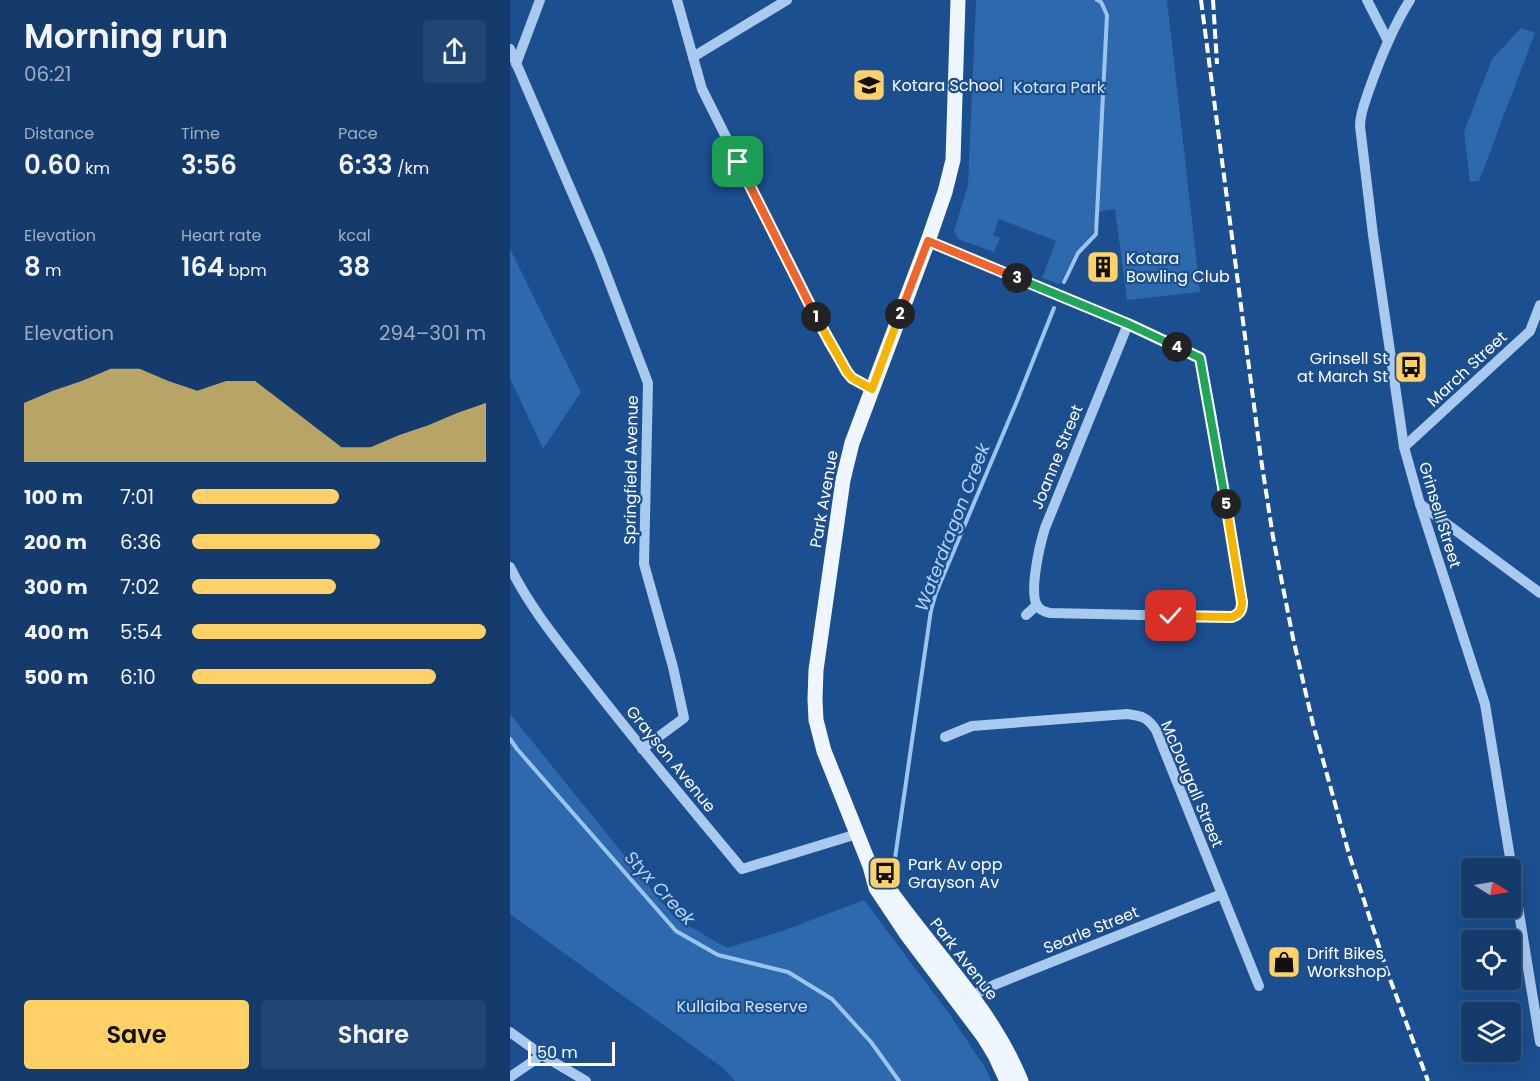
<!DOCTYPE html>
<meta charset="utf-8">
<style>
body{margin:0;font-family:Poppins,sans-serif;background:#214673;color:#f1f3f6;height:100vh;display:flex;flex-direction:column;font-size:22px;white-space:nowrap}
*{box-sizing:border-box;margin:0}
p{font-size:20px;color:#9dadc1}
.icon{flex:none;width:33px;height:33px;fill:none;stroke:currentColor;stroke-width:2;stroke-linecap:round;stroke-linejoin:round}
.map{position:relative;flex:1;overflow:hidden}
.details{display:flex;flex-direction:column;background:#143b6b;width:510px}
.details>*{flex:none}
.needle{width:39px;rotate:101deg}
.buttons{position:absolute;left:951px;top:858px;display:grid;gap:12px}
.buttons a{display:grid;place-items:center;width:60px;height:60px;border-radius:6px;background:#143b6b;box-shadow:0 6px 24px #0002,0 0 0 2px #33557e;font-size:30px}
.scale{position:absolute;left:18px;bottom:15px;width:87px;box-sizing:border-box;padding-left:6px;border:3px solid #fff;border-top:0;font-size:16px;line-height:21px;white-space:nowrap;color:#fff;-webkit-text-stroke:4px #1b4f8f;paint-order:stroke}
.pin{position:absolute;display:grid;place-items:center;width:51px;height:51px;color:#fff;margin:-26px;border-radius:12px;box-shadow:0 3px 9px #0006}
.km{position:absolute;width:30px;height:30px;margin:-15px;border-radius:50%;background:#222;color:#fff;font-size:16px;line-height:30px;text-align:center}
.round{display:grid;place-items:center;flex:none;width:63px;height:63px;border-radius:6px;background:#214673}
.summary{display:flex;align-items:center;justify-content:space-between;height:102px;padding:0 24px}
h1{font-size:33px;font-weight:600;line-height:45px}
.stats{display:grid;grid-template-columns:repeat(3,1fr);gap:9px;height:102px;padding:6px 24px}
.stats div{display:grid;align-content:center}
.stats b{font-size:26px;font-weight:600}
.stats small{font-size:16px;font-weight:400}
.stats p{font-size:16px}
.chart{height:168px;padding:12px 24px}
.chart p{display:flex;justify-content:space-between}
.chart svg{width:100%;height:108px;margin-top:6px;fill:#ffd166;opacity:.7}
.action{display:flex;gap:12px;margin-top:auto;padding:12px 24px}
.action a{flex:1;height:69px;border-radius:6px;background:#ffd166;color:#111;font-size:24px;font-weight:600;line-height:69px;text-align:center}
.action a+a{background:#214673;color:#f1f3f6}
ul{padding:0 24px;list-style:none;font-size:20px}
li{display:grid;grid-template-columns:96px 72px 1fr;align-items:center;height:45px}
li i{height:15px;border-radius:8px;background:#ffd166}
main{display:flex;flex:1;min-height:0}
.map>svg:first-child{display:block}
.green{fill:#2e69ad}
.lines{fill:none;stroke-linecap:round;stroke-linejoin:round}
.stream{stroke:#9cc4f0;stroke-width:4}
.minor{stroke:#a9c9ee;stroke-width:10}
.major{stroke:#f0f6ff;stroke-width:15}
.rail{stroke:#fff;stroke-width:4;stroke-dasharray:10 4.5;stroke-linecap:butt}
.split-1-casing{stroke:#fff;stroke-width:12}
.split-2-casing{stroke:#fff;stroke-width:12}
.split-3-casing{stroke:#fff;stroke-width:12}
.split-4-casing{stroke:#fff;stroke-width:12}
.split-5-casing{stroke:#fff;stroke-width:12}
.split-6-casing{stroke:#fff;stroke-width:12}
.split-1{stroke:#f0652b;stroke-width:8}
.split-2{stroke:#f5b400;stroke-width:8}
.split-3{stroke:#f0652b;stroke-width:8}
.split-4{stroke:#22a559;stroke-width:8}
.split-5{stroke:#22a559;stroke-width:8}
.split-6{stroke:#f5b400;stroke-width:8}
.labels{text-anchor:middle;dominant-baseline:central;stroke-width:4.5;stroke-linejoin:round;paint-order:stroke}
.poi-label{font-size:16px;fill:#fff;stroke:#1b4f8f;text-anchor:start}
.park-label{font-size:16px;fill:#cfe3fa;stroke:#1b4f8f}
.street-label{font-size:16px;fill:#fff;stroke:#1b4f8f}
.water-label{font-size:18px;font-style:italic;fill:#b5d3f5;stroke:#1b4f8f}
</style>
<main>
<section class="details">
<div class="summary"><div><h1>Morning run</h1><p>06:21</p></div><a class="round"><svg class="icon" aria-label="share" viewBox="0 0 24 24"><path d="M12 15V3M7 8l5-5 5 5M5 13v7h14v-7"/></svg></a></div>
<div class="stats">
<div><p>Distance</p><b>0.60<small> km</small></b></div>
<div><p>Time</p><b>3:56</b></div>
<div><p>Pace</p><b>6:33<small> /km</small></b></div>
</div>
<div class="stats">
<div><p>Elevation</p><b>8<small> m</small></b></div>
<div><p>Heart rate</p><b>164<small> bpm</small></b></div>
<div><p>kcal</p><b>38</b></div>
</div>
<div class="chart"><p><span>Elevation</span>294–301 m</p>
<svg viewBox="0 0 160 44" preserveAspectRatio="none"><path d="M0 44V20L10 15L20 11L30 6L40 6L50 11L60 15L70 11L80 11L90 20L100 29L110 38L120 38L130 33L140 29L150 24L160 20V44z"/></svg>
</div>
<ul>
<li><b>100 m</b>7:01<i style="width:50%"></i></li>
<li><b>200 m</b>6:36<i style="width:64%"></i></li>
<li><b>300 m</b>7:02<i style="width:49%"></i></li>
<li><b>400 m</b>5:54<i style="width:100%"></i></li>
<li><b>500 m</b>6:10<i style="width:83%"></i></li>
</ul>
<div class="action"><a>Save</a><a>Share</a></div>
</section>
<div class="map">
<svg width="1030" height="1081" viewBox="0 0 1030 1081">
<rect width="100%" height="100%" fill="#1b4f8f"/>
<!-- green -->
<g class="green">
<path d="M466,0H657L690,292L617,300L605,209L588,212L583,233L566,252L550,284L532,278L546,241L489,219L483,235L490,238L484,252L448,239L444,231L458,185Z"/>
<path d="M1011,28L1025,33L969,181L960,182L954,132L982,59Z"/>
<path d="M0,249L71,392L33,449L0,378Z"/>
<path d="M0,714L165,918L217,948L275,930L354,900L440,1015L476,1069L481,1081H225L213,1068L0,914Z"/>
</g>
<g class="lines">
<!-- stream -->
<g class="stream">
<path d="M554,282L568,253L586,234L597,15L591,2L587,0"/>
<path d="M0,739L7,749L166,931L208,955L278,972L322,999L361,1042L389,1081"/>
<path d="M383,872L421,610L426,593L507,401L544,308"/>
</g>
<!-- minor -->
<g class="minor">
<path d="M167,0L192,89L319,343L337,372L342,378L362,389"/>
<path d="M857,0L878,41"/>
<path d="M900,0C882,28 870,59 859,90C855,102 850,113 850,126L863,235L894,447L910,504L975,704L1030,1042"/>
<path d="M0,49L89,255L138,383L134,564L163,667L174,718L132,749"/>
<path d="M183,57L277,0"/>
<path d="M6,64L30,0"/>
<path d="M418,241L618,324L690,358L701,413L732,602C732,610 730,614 722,617L540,613C536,612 531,611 528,607C518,594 530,544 535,528L618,324"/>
<path d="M894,447L1020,331L1030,305"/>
<path d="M910,504L1030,593"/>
<path d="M0,567C21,610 52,646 81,684C130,747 181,808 232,869L347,834"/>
<path d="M516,615L527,605"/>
<path d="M435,737L462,726L617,714C632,716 637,717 646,730L749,986"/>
<path d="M463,995L484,985L712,894"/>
<path d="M0,1032L32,1055L76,1081"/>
<path d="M0,1077L32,1055"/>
</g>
<!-- major -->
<g class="major">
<path d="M448,0L443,160L435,192L418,241L342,443L333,480L306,670L305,699L306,720L314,751L360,866L366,888L398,936L474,1037L485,1055L497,1081"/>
<path d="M374,882C419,948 480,1005 511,1081"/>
</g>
<!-- rail -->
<g class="rail">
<path d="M691,0L751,459L763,537L783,638L803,724L839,854L877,971L918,1081"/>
<path d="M703,0L707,64"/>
</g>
</g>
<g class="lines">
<!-- split-1 casing -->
<g class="split-1-casing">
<path id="split-1" d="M228,162L306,317"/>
</g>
<!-- split-2 casing -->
<g class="split-2-casing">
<path id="split-2" d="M306,317L337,372L342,378L362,389L390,314"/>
</g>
<!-- split-3 casing -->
<g class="split-3-casing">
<path id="split-3" d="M390,314L418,241L507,278"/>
</g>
<!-- split-4 casing -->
<g class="split-4-casing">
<path id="split-4" d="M507,278L618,324L667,347"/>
</g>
<!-- split-5 casing -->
<g class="split-5-casing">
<path id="split-5" d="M667,347L690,358L716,504"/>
</g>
<!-- split-6 casing -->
<g class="split-6-casing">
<path id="split-6" d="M661,616L722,617C730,614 732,610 732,602L716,504"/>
</g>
<!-- split-1 -->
<use href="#split-1" class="split-1"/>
<!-- split-2 -->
<use href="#split-2" class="split-2"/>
<!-- split-3 -->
<use href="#split-3" class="split-3"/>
<!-- split-4 -->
<use href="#split-4" class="split-4"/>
<!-- split-5 -->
<use href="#split-5" class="split-5"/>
<!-- split-6 -->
<use href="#split-6" class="split-6"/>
</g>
<!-- icons -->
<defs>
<g id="school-square" transform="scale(1.725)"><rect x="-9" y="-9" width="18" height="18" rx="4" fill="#ffd166" stroke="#1b4f8f"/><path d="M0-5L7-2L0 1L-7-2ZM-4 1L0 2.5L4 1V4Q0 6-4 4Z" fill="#111"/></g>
<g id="building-square" transform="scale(1.725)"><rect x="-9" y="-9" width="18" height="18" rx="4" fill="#ffd166" stroke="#1b4f8f"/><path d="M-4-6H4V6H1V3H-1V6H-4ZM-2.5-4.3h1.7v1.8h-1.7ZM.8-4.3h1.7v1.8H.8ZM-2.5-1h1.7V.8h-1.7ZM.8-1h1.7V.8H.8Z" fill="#111"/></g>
<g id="bus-square" transform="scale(1.725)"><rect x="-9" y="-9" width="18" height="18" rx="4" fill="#ffd166" stroke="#1b4f8f"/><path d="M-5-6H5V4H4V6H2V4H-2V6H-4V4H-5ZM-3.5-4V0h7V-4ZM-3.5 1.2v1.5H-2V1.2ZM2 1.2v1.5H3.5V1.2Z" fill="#111"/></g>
<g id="shop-square" transform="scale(1.725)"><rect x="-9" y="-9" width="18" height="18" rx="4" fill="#ffd166" stroke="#1b4f8f"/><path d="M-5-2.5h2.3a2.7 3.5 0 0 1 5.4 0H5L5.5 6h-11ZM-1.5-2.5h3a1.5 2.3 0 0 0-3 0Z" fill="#111"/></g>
</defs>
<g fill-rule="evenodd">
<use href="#school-square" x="359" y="85"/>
<use href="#building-square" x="593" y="267"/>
<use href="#bus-square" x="901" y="367"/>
<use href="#bus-square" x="375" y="873"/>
<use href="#shop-square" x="774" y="962"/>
</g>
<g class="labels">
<!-- poi labels -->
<g class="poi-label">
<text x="382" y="85">Kotara School</text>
<text x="616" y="258">Kotara<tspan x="616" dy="18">Bowling Club</tspan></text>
<text x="878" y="358" text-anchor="end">Grinsell St<tspan x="878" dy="18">at March St</tspan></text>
<text x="398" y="864">Park Av opp<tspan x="398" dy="18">Grayson Av</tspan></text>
<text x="797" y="953">Drift Bikes<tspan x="797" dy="18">Workshop</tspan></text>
</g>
<!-- park labels -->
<g class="park-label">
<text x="549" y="87">Kotara Park</text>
<text x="232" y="1006">Kullaiba Reserve</text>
</g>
<!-- street labels -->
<g class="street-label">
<text transform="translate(957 369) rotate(-43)">March Street</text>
<text transform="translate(547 457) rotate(-68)">Joanne Street</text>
<text transform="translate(121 470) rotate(-89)">Springfield Avenue</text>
<text transform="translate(314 499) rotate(-80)">Park Avenue</text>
<text transform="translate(930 515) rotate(73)">Grinsell Street</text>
<text transform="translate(161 759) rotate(51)">Grayson Avenue</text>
<text transform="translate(682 784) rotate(67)">McDougall Street</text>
<text transform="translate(581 930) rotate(-22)">Searle Street</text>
<text transform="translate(454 959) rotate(52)">Park Avenue</text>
</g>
<!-- water labels -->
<g class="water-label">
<text transform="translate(442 527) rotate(-69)">Waterdragon Creek</text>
<text transform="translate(150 888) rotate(47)">Styx Creek</text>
</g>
</g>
</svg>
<div class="buttons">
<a><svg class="needle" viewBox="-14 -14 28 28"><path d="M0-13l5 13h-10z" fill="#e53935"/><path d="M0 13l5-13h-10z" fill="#9dadc1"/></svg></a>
<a><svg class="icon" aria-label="locate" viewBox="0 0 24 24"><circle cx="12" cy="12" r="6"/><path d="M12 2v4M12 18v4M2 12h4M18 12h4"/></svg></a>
<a><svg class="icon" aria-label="layers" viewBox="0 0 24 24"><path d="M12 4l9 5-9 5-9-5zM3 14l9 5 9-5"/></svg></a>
</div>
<div class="scale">50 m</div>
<div class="pin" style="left:228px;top:162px;background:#1e9e55"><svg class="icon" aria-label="arrive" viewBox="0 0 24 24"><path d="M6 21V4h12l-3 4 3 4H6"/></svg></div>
<div class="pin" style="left:661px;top:616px;background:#d93025"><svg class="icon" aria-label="check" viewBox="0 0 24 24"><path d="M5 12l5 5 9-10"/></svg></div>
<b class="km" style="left:306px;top:317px">1</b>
<b class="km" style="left:390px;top:314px">2</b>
<b class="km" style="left:507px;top:278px">3</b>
<b class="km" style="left:667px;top:347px">4</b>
<b class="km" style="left:716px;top:504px">5</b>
</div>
</main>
